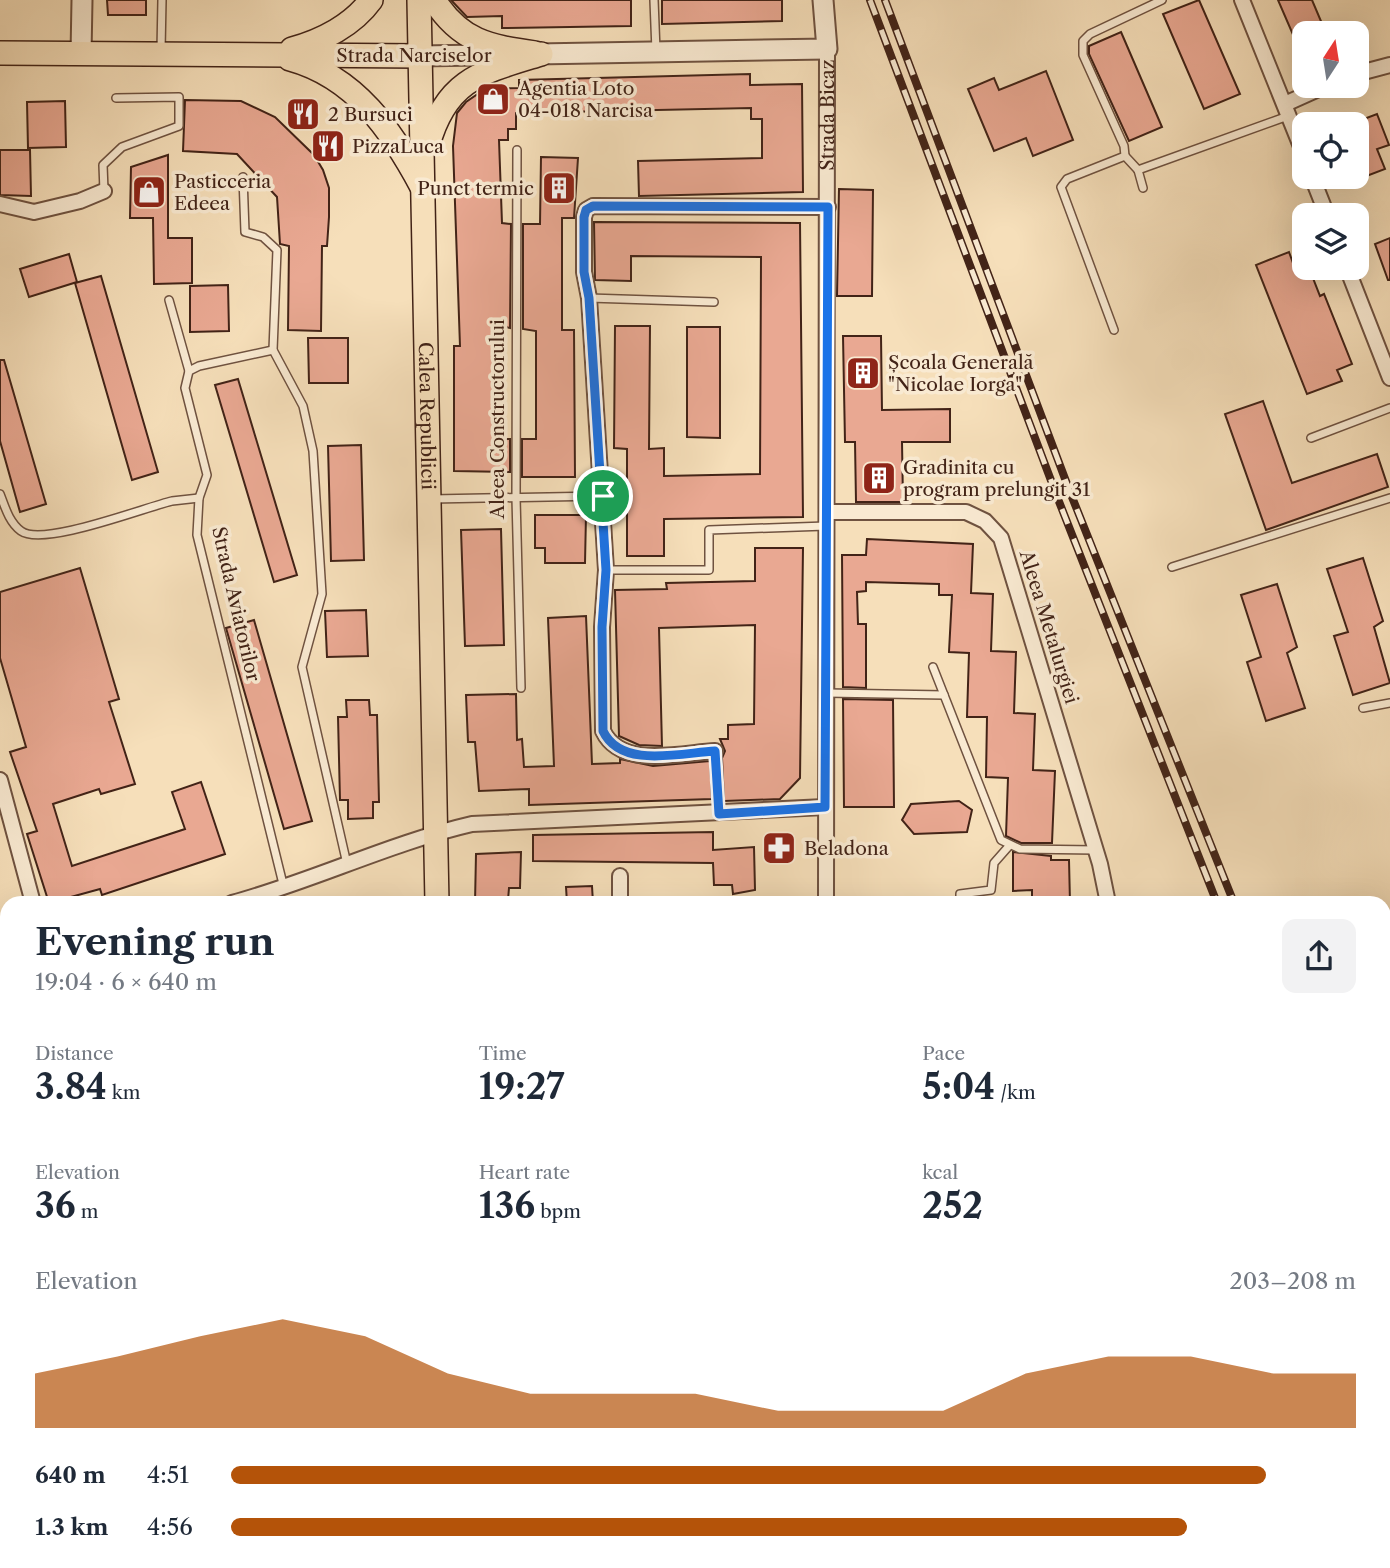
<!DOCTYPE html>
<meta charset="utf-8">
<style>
body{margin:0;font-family:"Libre Caslon Text",serif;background:#f2f2f3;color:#1f2937;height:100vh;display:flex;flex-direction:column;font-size:26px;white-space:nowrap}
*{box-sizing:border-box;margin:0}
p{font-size:23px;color:#747a83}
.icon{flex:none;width:38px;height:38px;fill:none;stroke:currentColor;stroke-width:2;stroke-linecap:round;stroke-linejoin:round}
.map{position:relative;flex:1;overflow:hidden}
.side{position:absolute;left:0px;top:896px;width:1391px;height:672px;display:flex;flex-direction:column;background:#fff;border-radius:21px 21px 0 0;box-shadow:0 7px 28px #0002}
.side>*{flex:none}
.needle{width:46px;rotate:12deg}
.buttons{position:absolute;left:1292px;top:21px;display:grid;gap:14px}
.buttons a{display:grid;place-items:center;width:77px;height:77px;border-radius:14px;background:#fff;box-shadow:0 7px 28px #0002;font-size:35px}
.pin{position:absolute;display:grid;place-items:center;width:60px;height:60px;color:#fff;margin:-30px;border:4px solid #fff;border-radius:50%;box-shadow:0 2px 7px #0007}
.round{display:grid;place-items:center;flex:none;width:74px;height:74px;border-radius:14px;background:#f2f2f3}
.head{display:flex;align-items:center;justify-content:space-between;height:119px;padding:0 35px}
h1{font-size:38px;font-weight:700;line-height:52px}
.metrics{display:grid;grid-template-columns:repeat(3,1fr);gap:10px;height:119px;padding:7px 35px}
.metrics div{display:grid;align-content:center}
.metrics b{font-size:35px;font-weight:700}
.metrics small{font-size:19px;font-weight:400}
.metrics p{font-size:19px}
.chart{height:196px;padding:14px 35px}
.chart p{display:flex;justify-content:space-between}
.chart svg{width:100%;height:126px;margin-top:7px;fill:#b45309;opacity:.7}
ul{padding:0 35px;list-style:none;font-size:23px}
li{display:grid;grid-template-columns:112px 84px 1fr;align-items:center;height:52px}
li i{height:18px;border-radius:9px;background:#b45309}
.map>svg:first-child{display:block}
.building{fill:#e9a892;stroke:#422317;stroke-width:2}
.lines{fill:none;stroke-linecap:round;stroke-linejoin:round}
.service-casing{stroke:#6f5240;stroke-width:10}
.minor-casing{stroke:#6f5240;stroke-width:18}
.tertiary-casing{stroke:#6f5240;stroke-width:23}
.primary-casing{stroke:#422317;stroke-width:26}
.service{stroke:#f9ead2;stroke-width:7}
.minor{stroke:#f9ead2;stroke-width:14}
.tertiary{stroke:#f9ead2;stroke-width:19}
.primary{stroke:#f6dfba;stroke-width:23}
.rail-casing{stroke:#422317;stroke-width:8}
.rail{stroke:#f9ead2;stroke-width:5;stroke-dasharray:16;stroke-linecap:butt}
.route-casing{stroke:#fff;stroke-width:14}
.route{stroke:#1a73e8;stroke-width:9}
.labels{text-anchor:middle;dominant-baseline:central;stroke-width:7;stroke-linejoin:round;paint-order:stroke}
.street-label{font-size:19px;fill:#422317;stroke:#f9ead2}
.poi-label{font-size:19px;fill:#422317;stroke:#f9ead2;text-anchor:start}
</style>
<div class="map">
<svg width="1390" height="1568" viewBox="0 0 1390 1568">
<rect width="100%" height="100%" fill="#f6dfba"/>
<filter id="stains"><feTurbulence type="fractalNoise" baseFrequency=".00286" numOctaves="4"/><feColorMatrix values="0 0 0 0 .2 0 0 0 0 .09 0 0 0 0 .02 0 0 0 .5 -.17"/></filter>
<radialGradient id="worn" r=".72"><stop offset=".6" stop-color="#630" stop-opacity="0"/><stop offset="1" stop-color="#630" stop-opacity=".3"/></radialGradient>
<!-- building -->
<g class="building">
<path d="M107,0H146V15H108Z"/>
<path d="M451,0H631V26L502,28V16L467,17Z"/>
<path d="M662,0H782V21L662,24Z"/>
<path d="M1199,0L1240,94L1204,109L1163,14Z"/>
<path d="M1278,0H1312L1326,33H1304V60Z"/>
<path d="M1121,32L1162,127L1129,141L1089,54V46Z"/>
<path d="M1046,71L1073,140L1033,156L1026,138L994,151L968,89L994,78L999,90Z"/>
<path d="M750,74V85L802,84L803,192L639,196L638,161L762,158V119H751V108L516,113V129H508V140H499L502,223L511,224L510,328L501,326V439H510V472L454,471V346H460L453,146L457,113L466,102L485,89L519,88V80Z"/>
<path d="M185,100L241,101L275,117L314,155L323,170L329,188V217L327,246H322L321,331L288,330L289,246L280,244L277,197L237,154L183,151Z"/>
<path d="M65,101L66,147L28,148L27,102Z"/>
<path d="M1377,114L1389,145L1377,149L1385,169L1356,180V122Z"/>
<path d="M0,150H30L31,196L0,195Z"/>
<path d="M168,155V238H192V283L154,284L153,218H130L131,167Z"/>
<path d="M541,157L578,158L574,218H562V330H574L575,477H522V439H536V331L523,329V224H540Z"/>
<path d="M839,189L873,190L872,296H837Z"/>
<path d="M594,222L800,223L803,517L664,519V556H627V449L614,448L615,326H650L649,449L664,448V476L760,474L761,257L631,256V281L595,280Z"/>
<path d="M1390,238V280H1388L1375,244Z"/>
<path d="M1289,252L1293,263L1304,259V268H1309L1320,296L1324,294L1352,364L1337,370L1342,381L1307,394L1256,265Z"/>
<path d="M69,254L77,282L29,297L20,269Z"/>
<path d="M101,276L158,472L132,480L75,283Z"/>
<path d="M228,285L229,331L190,332V286Z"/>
<path d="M687,327H720V438L687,437Z"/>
<path d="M843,336H881L882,410L950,409V442H902L903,502H856L855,442H845Z"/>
<path d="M308,338H348V383H309Z"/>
<path d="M0,360H4L46,504L20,512L0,441Z"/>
<path d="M238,379L297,575L274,582L215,385Z"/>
<path d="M1263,401L1292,483L1377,454L1388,487L1266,530L1225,414Z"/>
<path d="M361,445L364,560L331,561L328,446Z"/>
<path d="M535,515H586L585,563H545V548H535Z"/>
<path d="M501,529L504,645L465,646L461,530Z"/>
<path d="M867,539L973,544L971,593L993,594L991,651L1016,652L1014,713L1035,714L1033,770L1055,771L1052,843H1021L1006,836L1008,778L986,777L987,717H967L969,653L949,652L952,595H939V584L866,582V591L857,592L858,624H866V688L843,687L842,555H866Z"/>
<path d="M755,548H803L800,778L780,799L724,801L722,758L725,751L720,739H728V725L754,724L755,625L659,628L662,746L639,745L619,736L615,590L667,589L666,583L755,581Z"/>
<path d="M1363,558L1383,621L1374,627L1390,683L1353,695L1334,636L1348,632L1327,569Z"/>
<path d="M80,568L119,699L109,702L135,784L101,794L99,789L53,804L72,866L185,829L172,792L201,782L225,854L102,895L100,889L49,903L27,834L37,831L10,752L26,747L0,658V592Z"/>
<path d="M1277,584L1297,647L1287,653L1305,708L1266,721L1247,662L1261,657L1241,595Z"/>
<path d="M366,610L368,656L327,657L325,611Z"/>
<path d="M586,616L592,764L620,763V759L653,766L710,761L712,799L529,805V789L479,791L475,742H468L466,695L516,694L517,740L522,739L524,767L554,766L548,618Z"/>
<path d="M254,620L312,821L284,829L226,628Z"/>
<path d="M843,699L893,700L894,807H844Z"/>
<path d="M346,700H369L370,715H377L379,802H373V818L348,819V800H340L338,717H347Z"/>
<path d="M959,801L972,810L967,832L914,834L902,820L911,804Z"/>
<path d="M713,832V850L754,847L755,890L733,894L732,885H714L713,863L533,861V835Z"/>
<path d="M521,852L520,888H509L508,900L475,903L476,854Z"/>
<path d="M1013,852L1051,856V860H1069L1070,903H1032V890L1013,891Z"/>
<path d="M592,886L593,903H567L566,887Z"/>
</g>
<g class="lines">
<!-- service casing -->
<g class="service-casing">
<g id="service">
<path d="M654,0L656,51"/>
<path d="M161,50L162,0"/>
<path d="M517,150L516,498L521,688"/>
<path d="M1125,156L1138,170"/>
<path d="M243,177L245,232L263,237L277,250L273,350L303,406L313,451L322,594L302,667L347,864"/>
<path d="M1143,188L1138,170L1288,116"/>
<path d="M104,191L103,165L122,147L179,126V97L116,98"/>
<path d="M589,298L714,302"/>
<path d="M169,300L189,371"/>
<path d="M1114,330L1061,187L1067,179L1125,156L1124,146L1083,55V41L1090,34L1162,0"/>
<path d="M273,350L199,366L189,371L185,388L207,475L199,498L197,535L284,888"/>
<path d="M1311,438L1390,408"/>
<path d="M0,494C5,507 9,522 21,531C43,547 143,508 172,501C181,500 190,499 199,498"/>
<path d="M432,499L602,496"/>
<path d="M1172,567L1390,498"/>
<path d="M606,570H709V530L826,526"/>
<path d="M933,667L1001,840L1020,849L1096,850"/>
<path d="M827,693L944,695"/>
<path d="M1363,708L1390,703"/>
<path d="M715,751L719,813"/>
<path d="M960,903V894L991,890L994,863L1009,846"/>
<path d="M540,1561V1568"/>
<path d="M617,1561V1568"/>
</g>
</g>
<!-- minor casing -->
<g class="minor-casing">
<g id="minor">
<path d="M1242,0L1304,154"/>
<path d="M1356,74L1390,65"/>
<path d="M1285,104L1325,86"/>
<path d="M1312,177L1327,215"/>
<path d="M0,204L34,212L80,201L104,191"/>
<path d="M1347,268L1390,378"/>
<path d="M828,512H966L985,521L1001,538L1100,864L1108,903"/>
<path d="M715,751C680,753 621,769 603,731L602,627L606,570L589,298L584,272V217L586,210L593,206L828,207"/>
<path d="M0,780L33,903"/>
<path d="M620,876V903"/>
<path d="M232,903C313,881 390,843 472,824L825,807"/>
<path id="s1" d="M826,903L827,49"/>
<path d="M0,967L7,965"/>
<path d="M0,1324L7,1322"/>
<path d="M101,1561L102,1568"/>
<path d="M253,1568V1561"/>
<path d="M331,1568V1561"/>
<path d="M832,1568V1561"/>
</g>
</g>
<!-- tertiary casing -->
<g class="tertiary-casing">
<g id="tertiary">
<path d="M81,54L82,0"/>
<path d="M420,56L827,49L823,0"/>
</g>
</g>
<!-- primary casing -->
<g class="primary-casing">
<g id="primary">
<path id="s2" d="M419,0L437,903"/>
<path d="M434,0C461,42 488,46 535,53"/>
<path d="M292,49C322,41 353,25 371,0"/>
<path d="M0,53L420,56"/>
<path d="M290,59C356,77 392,131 422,187"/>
<path d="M428,145C446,79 482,72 541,54"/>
<path d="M445,1561V1568"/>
</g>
</g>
<!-- service -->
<use href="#service" class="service"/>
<!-- minor -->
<use href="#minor" class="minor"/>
<!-- tertiary -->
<use href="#tertiary" class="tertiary"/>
<!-- primary -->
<use href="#primary" class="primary"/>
<!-- rail casing -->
<g class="rail-casing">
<g id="rail">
<path d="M870,0L1058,499L1217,903"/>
<path d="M885,0L1070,492L1234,903"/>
<path d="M1384,1280L1390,1295"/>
<path d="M1384,1329L1390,1343"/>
</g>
</g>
<!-- rail -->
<use href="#rail" class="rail"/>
</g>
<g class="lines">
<!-- route casing -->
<g class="route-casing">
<path id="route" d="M593,206L828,207L825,807L719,814L715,751C680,753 621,769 603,731L602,627L606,570L589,298L584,272V217L586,210Z"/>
</g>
<!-- route -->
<use href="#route" class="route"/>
</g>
<!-- icons -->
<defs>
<g id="shop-square" transform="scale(1.75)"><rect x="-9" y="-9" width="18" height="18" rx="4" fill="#8f2418" stroke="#f9ead2"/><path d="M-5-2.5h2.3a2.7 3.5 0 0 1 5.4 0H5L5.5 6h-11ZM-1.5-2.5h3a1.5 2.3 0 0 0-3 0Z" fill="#fff"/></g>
<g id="restaurant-square" transform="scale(1.75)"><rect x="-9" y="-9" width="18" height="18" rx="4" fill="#8f2418" stroke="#f9ead2"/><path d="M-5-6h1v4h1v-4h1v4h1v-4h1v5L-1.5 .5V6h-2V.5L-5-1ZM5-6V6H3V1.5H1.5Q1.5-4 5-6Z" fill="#fff"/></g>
<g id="building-square" transform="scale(1.75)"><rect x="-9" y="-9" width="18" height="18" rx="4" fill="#8f2418" stroke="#f9ead2"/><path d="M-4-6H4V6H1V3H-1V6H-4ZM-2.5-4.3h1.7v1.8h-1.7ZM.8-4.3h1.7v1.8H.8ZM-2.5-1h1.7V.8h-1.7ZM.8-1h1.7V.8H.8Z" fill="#fff"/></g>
<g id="pharmacy-square" transform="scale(1.75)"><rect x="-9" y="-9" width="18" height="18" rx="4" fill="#8f2418" stroke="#f9ead2"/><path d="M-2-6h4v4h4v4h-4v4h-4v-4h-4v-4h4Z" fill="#fff"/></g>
</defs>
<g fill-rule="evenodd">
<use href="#shop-square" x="493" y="99"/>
<use href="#restaurant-square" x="303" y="114"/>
<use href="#restaurant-square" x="328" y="146"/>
<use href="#building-square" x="559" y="188"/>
<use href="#shop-square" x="149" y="192"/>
<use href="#building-square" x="863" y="373"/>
<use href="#building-square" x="879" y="478"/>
<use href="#pharmacy-square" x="779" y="848"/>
</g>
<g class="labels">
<!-- street labels -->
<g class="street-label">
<text x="414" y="55">Strada Narciselor</text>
<text stroke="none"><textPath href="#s1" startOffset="788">Strada Bicaz</textPath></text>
<text stroke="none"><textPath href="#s2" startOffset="416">Calea Republicii</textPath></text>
<text transform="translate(497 419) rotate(-90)">Aleea Constructorului</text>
<text transform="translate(236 604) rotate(77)">Strada Aviatorilor</text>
<text transform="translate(1049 627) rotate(73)">Aleea Metalurgiei</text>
</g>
<!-- poi labels -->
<g class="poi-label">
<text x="518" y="88">Agentia Loto<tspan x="518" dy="22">04-018 Narcisa</tspan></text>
<text x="328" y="114">2 Bursuci</text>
<text x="352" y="146">PizzaLuca</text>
<text x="174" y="181">Pasticceria<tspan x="174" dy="22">Edeea</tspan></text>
<text x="534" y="188" text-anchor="end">Punct termic</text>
<text x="888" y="362">Școala Generală<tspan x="888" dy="22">"Nicolae Iorga"</tspan></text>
<text x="903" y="467">Gradinita cu<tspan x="903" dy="22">program prelungit 31</tspan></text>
<text x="804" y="848">Beladona</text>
</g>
</g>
<rect width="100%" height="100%" filter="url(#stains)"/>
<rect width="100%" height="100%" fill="url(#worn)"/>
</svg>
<div class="buttons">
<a><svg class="needle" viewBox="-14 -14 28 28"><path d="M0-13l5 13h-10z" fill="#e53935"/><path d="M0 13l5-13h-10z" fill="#747a83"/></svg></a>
<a><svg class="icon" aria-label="locate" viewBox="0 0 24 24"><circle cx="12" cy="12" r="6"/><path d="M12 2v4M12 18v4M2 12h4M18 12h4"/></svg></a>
<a><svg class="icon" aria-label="layers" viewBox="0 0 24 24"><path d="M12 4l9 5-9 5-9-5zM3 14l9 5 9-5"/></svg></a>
</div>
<div class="pin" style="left:603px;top:496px;background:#1e9e55"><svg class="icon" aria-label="arrive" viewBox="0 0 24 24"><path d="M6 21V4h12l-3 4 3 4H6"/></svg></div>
<section class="side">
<div class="head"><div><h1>Evening run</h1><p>19:04 · 6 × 640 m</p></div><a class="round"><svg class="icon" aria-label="share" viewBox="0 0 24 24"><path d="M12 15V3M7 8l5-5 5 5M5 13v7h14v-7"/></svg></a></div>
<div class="metrics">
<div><p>Distance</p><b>3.84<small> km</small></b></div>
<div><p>Time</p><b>19:27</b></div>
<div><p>Pace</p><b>5:04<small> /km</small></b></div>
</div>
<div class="metrics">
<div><p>Elevation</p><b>36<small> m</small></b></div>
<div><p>Heart rate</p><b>136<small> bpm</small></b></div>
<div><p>kcal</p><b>252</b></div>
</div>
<div class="chart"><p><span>Elevation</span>203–208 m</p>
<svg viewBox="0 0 160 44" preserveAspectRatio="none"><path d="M0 44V25L10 19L20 12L30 6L40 12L50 25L60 32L70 32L80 32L90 38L100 38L110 38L120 25L130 19L140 19L150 25L160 25V44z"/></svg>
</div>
<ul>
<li><b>640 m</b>4:51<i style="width:92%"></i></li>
<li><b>1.3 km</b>4:56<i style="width:85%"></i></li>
</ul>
</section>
</div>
